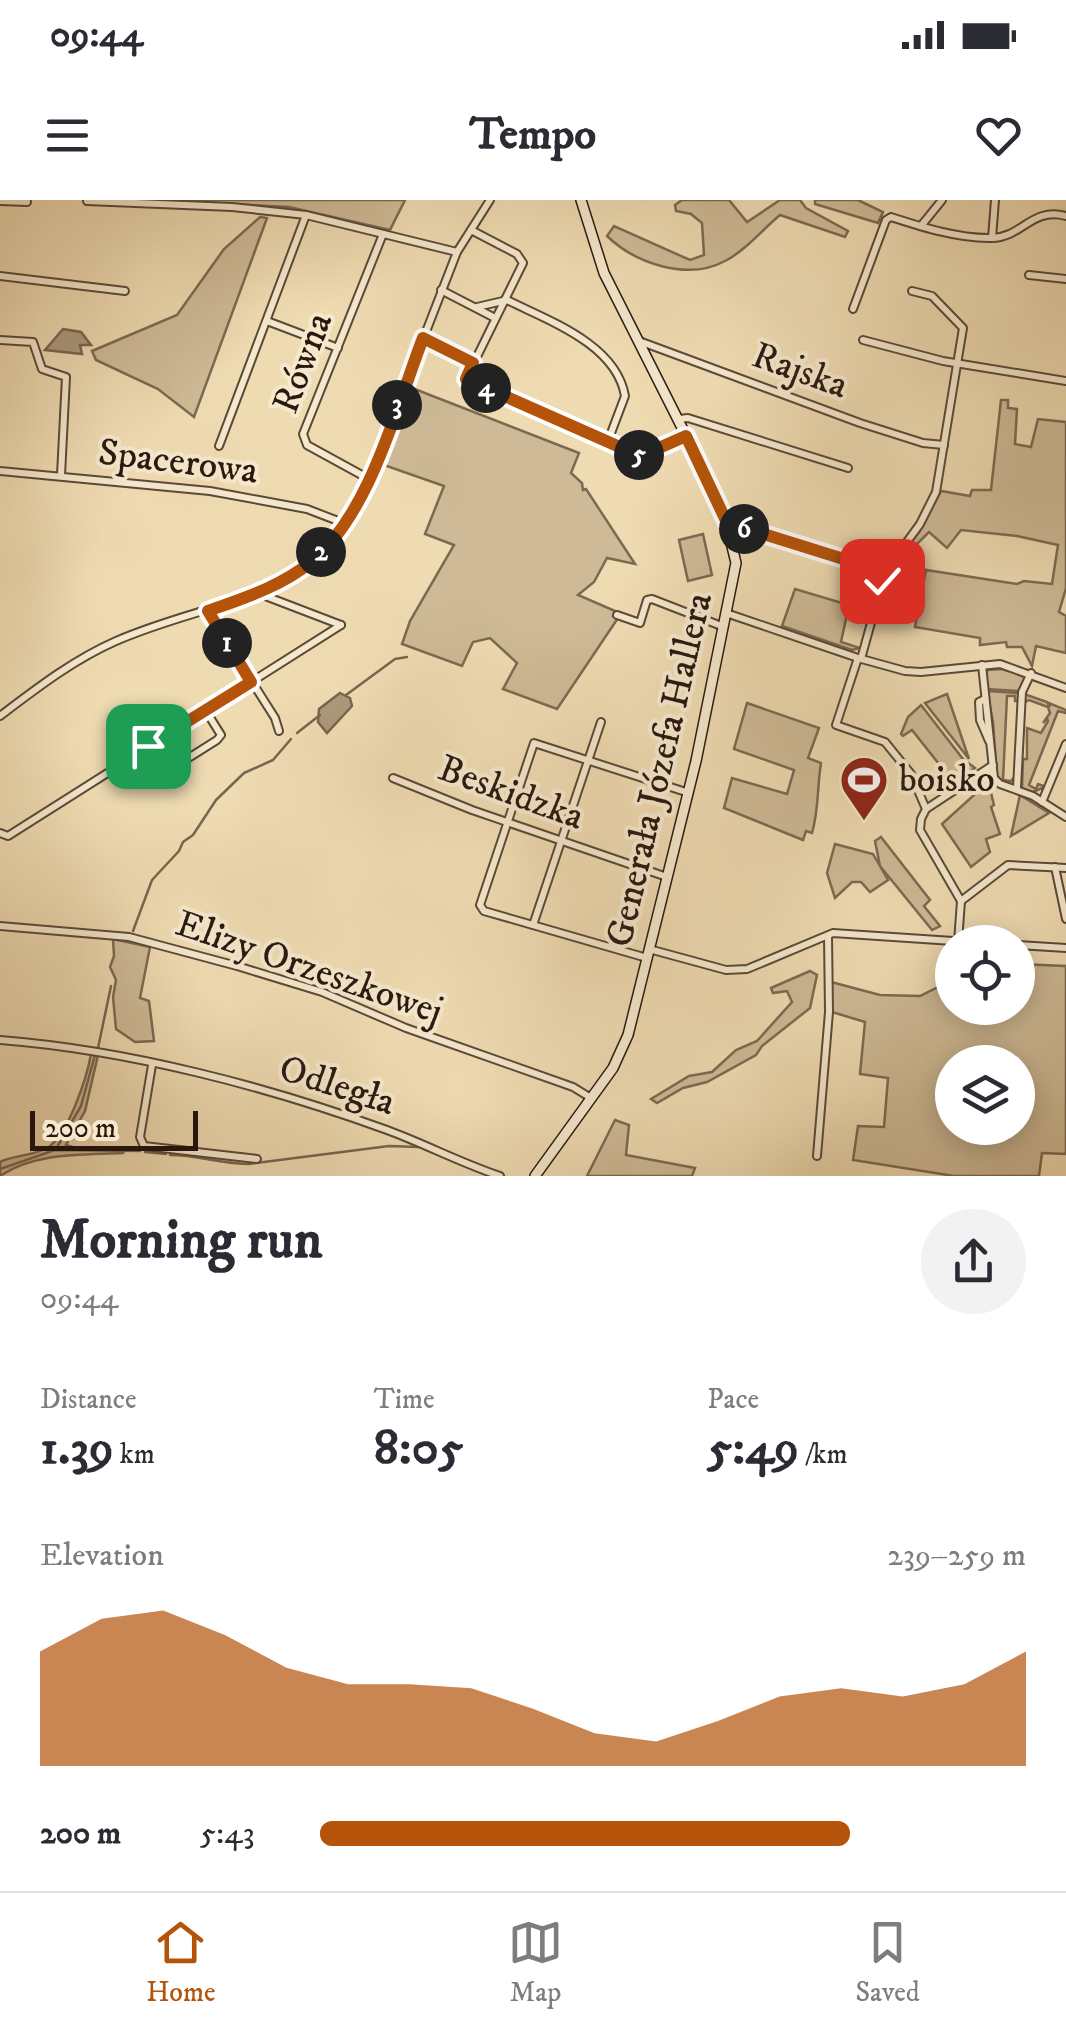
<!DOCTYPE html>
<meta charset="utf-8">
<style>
body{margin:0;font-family:"IM FELL DW Pica",serif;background:#f2f2f3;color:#2b2b33;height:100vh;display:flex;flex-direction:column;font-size:38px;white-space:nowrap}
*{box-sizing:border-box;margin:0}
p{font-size:32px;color:#7c7c81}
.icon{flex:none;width:55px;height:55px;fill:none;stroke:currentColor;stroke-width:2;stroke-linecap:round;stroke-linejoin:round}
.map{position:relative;height:976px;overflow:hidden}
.details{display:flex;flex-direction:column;background:#fff;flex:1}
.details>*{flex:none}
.fabs{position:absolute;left:935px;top:725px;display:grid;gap:20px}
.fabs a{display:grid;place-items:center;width:100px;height:100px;border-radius:50%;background:#fff;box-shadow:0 5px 25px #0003;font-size:50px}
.scale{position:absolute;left:30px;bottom:25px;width:168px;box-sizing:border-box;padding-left:10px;border:5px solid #2a180f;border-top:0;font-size:28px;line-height:35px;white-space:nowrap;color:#2a180f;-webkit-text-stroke:8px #f5e8cd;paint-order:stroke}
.pin{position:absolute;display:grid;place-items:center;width:85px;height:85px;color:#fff;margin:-42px;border-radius:20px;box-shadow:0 5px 15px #0006}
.km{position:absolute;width:50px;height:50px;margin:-25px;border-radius:50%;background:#222;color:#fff;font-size:28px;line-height:50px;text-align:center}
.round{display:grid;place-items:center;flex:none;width:105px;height:105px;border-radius:52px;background:#f2f2f3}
.headline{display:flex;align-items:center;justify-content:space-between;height:170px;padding:0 40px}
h1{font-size:55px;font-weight:700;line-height:75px}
.metrics{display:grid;grid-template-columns:repeat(3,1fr);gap:15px;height:170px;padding:10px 40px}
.metrics div{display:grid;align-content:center}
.metrics b{font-size:50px;font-weight:700}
.metrics small{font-size:28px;font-weight:400}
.metrics p{font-size:28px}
.chart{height:280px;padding:20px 40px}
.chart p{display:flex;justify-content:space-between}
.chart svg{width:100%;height:180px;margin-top:10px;fill:#b45309;opacity:.7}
ul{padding:0 40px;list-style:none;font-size:32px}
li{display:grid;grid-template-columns:160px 120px 1fr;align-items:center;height:75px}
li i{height:25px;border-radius:12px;background:#b45309}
.status{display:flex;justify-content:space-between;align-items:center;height:70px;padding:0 50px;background:#fff;direction:ltr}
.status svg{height:28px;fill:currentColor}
header{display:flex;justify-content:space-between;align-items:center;height:130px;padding:0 40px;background:#fff;font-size:45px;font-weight:700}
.menu{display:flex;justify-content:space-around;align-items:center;height:140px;border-top:2px solid #e1e1e2;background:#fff;font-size:28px;color:#7c7c81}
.menu a{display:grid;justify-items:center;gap:5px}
.menu .selected{color:#b45309}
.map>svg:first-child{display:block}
.green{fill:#ceba96;stroke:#7c6952;stroke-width:2.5;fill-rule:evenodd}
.water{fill:#ac997b;stroke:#786550;stroke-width:2.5}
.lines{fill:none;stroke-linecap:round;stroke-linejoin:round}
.stream{stroke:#786550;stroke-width:2.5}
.street-casing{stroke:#5b4938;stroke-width:10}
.secondary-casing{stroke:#2a180f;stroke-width:12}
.street{stroke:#f5e8cd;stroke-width:6}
.secondary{stroke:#f5e8cd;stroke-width:9}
.route-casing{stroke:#fff;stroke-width:20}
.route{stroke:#b45309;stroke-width:12}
.labels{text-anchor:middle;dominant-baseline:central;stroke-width:8;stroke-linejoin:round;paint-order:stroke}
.street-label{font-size:38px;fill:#2a180f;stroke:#f5e8cd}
.poi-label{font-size:38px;fill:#2a180f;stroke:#f5e8cd;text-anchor:start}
</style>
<div class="status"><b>09:44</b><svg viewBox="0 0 49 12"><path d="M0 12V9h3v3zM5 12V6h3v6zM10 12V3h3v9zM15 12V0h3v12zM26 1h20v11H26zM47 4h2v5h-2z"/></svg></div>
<header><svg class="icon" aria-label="menu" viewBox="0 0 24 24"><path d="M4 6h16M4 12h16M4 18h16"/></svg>Tempo<svg class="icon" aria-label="heart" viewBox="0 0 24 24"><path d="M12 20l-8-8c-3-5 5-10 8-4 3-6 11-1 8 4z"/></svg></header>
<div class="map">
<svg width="1066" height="976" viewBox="0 0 1066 976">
<rect width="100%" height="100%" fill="#efdbb2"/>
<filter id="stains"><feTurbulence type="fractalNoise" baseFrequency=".002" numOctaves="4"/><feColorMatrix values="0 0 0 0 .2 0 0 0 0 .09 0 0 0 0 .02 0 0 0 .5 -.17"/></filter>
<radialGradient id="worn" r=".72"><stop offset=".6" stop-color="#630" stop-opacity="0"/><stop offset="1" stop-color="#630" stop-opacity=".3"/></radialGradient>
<!-- green -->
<g class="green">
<path d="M156,0H405L390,30L289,7Z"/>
<path d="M682,0H729L747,22L780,0H800L806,8L848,31L845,37L780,15C763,29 745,51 725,61C688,81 636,64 607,36L614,26L690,60L704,55L702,23L691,14L676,11L675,5Z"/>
<path d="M815,0H858L883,12L878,23L815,4Z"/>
<path d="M260,17L267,18L194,217L158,189L96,160L92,151L177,115L224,49Z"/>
<path d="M412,188L579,253L571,273L582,283L583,290L586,289L635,364L607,358L594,382L578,395L615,411L613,416L618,418L557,509L503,489L517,463L490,438L473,442L462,466L402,444L410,421L454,345L425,334L444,286L381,264Z"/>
<path d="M1001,200H1008V208L1017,209L1015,244L1031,247L1038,219L1066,222V388L1059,412L1066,416V453L1036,446L1032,466L1022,447H1007L1006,442L980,445V438L915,427L926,370L1017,384L1024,381L1052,384L1058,345L1017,336L961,330L947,348L929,332L901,360L898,358L919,332L941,291L970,296L972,290H991Z"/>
<path d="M703,334L712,375L688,381L679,340Z"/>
<path d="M795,389L849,405L841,442L860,448L852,450L782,426Z"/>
<path d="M1002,469L1026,476L1020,491L986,489L987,470Z"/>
<path d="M987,491L1019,493L1018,501H1015V496H1007L1003,580L1011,581L1015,576L1013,585L997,579L993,522Z"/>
<path d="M947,494L969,559L925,503Z"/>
<path d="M1024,494L1047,502L1050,507L1049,503L1066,510V513L1058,511L1029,585L1036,589L1038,584L1047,587L1043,596L1042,588L1033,592L1042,598L1022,588L1023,559H1027V528L1041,533L1048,521L1047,518L1043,523L1050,513L1048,507L1029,500L1025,502Z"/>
<path d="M747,503L819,528L808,558L821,563C817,587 819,610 812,633L806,631L803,640L724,608L732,578L787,594L794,570L734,549Z"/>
<path d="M921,505L963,559L975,568L954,583L912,530L903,536L901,534L908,517Z"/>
<path d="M980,580L988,581L994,605L991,607L1000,634L986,639L990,652L971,667L942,624L984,586Z"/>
<path d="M1020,595L1049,613L1011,636Z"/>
<path d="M881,637L930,700L924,706L940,726L932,730L880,666L875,641Z"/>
<path d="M835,644L873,654L888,680L870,692L861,682H852L835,698L827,673Z"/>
<path d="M113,739L150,747L140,798L149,801L154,841L135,842L116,829L113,797L116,780L110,767L114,756Z"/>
<path d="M1018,764L1066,766V954L1042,953L1039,976H954L853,960L858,926L884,927L888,878L860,874L865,822L832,812L831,782L880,795L920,796L952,780V808H1018ZM952,862H1018V928H952Z"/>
<path d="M810,771L817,775L810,808L762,846L756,855L707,882L683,888L657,903L651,899L689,876L712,872L736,850L757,841L792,802L787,791L773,793L771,788Z"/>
<path d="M91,854L98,855L85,911L66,945L79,949H125L123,953C82,955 35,952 0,976V962C14,955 33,956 47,948C68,936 87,877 91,854Z"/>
<path d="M615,920L629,925L626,955L695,968L692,976H587Z"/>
</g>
<!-- water -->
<g class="water">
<path d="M63,129L81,132L91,145H80L82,154L45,150Z"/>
<path d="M340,493L350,498L352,506L327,533L318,522L319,509Z"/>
</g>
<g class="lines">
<!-- stream -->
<g class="stream">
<path d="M346,495L395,459L407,457"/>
<path d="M297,533L320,515"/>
<path d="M133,731L152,680L179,651L183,642L193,635L216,600L244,573L273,560L291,539"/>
<path d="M98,848L111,786"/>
<path d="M56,949L81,906L95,855"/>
<path d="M145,952L166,954"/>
<path d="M170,955C197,955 222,964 249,964L389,946L419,947"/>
<path d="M0,969L55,950L140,951"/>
</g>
<!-- street casing -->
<g class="street-casing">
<g id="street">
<path d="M0,1L27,2"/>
<path d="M87,1L232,7L306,15L457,52"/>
<path d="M921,26L942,0"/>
<path d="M471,30L517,54L523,63L466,179L639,256L686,236"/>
<path d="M992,38L995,0"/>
<path d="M1029,75L1066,79"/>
<path d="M0,76L125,91"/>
<path d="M441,90L495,118"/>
<path d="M477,107L507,100C549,121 616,144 625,196L608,241"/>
<path d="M853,109L886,20L891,17C922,27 959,39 992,38C1023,37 1031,7 1066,16"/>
<path d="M267,121L338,148"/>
<path d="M423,138L473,163"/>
<path d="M0,140L33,142L42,169L66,177L61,275"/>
<path d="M863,140L943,161L1066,181"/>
<path d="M639,141L860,223L923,243L944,245"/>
<path d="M679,219L688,218L848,268"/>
<path d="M219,246L306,15"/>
<path d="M0,271L210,291L307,309L346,324"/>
<path d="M369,279L307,245L303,234L383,34"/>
<path d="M729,327H737L885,372"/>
<path d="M260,394L341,425"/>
<path d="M207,411L275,518L279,531"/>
<path d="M726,413L858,458L905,471L921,472L1000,464L1066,488"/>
<path d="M617,415L640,423L647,400L652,399L724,427"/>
<path d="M858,458L836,525L885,542L911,574L926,609L921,619L920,630L961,701"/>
<path d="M861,459L885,372L920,324L936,292L963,128L932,96L912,91"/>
<path d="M982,465L994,578L1000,584L1033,596L1066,617"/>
<path d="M985,499L979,502L980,520L989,541"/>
<path d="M0,516C37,488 73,460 116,441C219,396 312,405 366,286L457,52L490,0"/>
<path d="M151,545L167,570L171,569L217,540L221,535L206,511"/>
<path d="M393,578L472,610L667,677"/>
<path d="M1017,588L1022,492L1031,473"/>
<path d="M1042,602L1066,544"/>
<path d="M926,609L993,565"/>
<path d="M0,633L8,636L341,425"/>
<path d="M1055,667L1066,719"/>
<path d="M961,701L1008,665L1066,668"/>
<path d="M533,725L601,522"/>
<path d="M0,726L129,737L237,766L322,792L406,828L573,887L591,898"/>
<path d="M958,742L961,701"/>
<path d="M1018,745L1066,748"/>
<path d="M649,749L726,770L747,769L833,733L968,742"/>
<path d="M647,758L484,711L480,705L534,543L689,593"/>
<path d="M0,840C128,850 266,886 387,930C425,944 461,963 500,976"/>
<path d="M152,865L140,937L144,946L257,959"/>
<path d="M817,956L829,812L828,736"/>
</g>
</g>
<!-- secondary casing -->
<g class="secondary-casing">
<path id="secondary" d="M535,976L613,868L628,835L696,561L736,363L723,309L604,73L581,0"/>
</g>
<!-- street -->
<use href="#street" class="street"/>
<!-- secondary -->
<use href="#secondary" class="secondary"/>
</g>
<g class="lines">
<!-- route casing -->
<g class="route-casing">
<path id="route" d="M148,546L251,482L208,411C244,398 280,387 311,362C370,314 396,208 423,138L473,163L466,179L631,252L643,255L686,236L729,327L738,326L882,371L885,372L882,381"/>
</g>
<!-- route -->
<use href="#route" class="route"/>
</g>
<!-- icons -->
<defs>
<g id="stadium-pin" transform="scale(2.5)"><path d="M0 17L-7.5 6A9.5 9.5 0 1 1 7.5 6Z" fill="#8f2418" stroke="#f5e8cd"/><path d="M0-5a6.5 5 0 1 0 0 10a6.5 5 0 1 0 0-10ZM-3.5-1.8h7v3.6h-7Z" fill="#fff"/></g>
</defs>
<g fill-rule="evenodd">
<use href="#stadium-pin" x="864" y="580"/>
</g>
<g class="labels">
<!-- street labels -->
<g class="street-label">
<text transform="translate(303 163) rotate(-69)">Równa</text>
<text transform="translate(800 171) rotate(20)">Rajska</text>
<text transform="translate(178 262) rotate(7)">Spacerowa</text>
<text transform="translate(660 570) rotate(-77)">Generała Józefa Hallera</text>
<text transform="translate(511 593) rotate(20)">Beskidzka</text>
<text transform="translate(309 768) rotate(19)">Elizy Orzeszkowej</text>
<text transform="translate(337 886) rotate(18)">Odległa</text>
</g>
<!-- poi labels -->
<g class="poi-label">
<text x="899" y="580">boisko</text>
</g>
</g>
<rect width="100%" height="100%" filter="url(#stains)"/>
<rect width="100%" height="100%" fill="url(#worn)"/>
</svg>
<div class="fabs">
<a><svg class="icon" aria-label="locate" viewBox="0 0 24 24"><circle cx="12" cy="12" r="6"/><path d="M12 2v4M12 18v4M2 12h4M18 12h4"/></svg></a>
<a><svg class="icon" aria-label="layers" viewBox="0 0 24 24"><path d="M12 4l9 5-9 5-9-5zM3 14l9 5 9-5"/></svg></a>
</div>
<div class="scale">200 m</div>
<div class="pin" style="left:148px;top:546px;background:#1e9e55"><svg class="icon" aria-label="arrive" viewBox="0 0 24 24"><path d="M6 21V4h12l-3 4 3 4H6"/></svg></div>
<div class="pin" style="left:882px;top:381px;background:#d93025"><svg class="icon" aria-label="check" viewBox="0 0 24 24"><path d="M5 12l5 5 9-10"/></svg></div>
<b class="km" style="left:227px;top:443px">1</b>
<b class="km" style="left:321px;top:352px">2</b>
<b class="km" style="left:397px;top:205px">3</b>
<b class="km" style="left:486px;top:188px">4</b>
<b class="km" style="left:639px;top:255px">5</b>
<b class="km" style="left:744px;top:329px">6</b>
</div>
<section class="details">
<div class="headline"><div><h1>Morning run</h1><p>09:44</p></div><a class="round"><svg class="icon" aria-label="share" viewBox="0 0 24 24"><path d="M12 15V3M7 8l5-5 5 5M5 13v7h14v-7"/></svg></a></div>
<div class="metrics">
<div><p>Distance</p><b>1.39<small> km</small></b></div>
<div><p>Time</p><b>8:05</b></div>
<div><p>Pace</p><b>5:49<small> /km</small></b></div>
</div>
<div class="chart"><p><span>Elevation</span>239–259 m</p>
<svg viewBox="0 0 160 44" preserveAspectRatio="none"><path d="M0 44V16L10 8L20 6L30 12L40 20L50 24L60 24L70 25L80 30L90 36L100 38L110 33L120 27L130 25L140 27L150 24L160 16V44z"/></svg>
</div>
<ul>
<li><b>200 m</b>5:43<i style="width:75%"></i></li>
</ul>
</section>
<nav class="menu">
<a class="selected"><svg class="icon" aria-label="home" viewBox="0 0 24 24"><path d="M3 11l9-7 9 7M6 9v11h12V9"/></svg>Home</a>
<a><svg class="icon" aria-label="map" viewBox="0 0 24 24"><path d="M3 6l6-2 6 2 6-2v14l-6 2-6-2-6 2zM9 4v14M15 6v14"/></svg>Map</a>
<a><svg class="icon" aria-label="saved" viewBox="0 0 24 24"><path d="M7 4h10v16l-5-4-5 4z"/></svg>Saved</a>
</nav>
